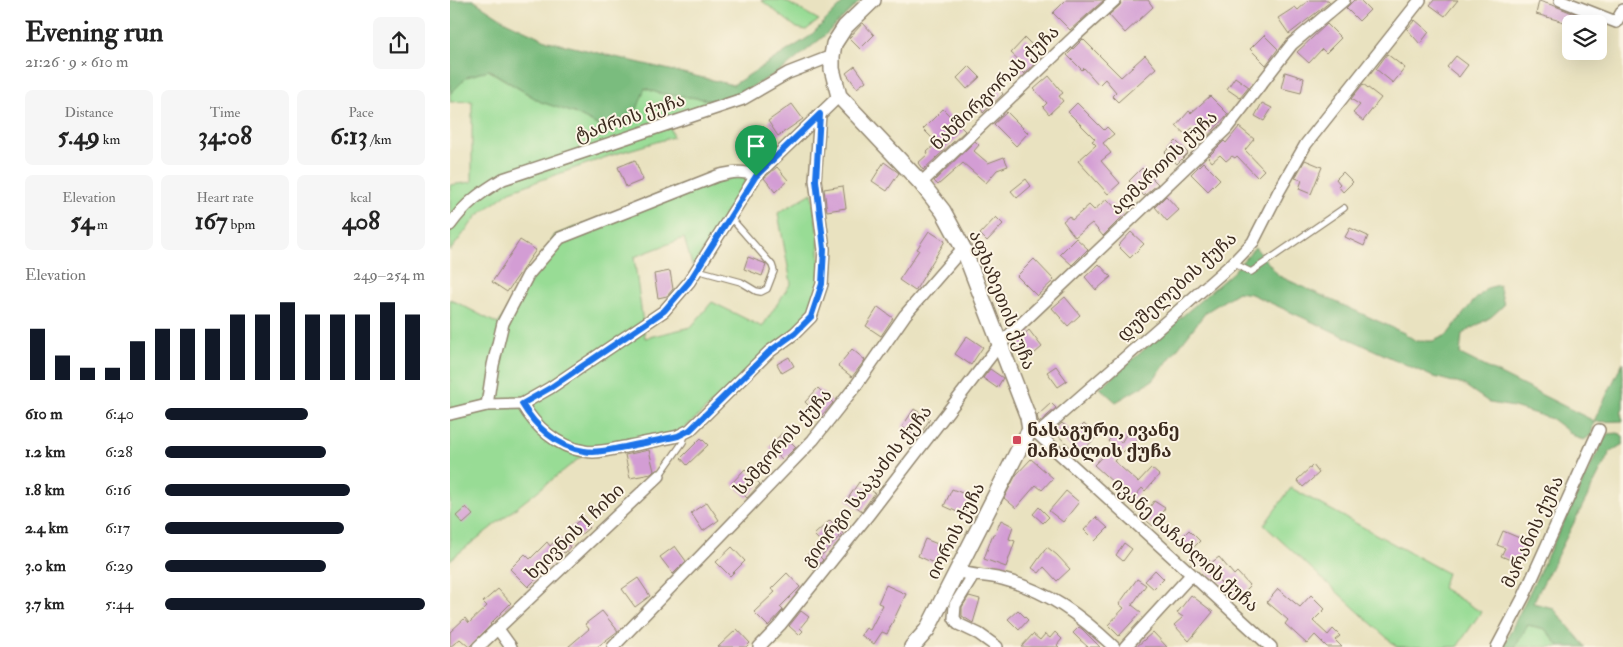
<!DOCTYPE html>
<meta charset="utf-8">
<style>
body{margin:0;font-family:"IM FELL Double Pica","Noto Serif Georgian",serif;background:#f6f6f6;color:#222;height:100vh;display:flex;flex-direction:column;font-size:19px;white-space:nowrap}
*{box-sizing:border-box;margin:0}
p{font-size:16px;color:#767676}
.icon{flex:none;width:28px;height:28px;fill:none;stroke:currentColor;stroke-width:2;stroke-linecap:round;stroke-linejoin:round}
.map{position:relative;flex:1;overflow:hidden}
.panel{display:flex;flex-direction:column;background:#fff;width:450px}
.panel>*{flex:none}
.buttons{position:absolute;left:1112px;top:15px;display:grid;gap:10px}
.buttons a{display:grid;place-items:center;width:45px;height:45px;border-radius:8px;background:#fff;box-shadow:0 5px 20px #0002;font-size:25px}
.pin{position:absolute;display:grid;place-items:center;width:42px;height:42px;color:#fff;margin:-51px -21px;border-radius:50% 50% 50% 0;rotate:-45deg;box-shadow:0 0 5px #0007}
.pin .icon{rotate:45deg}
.round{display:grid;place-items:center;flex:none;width:52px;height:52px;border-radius:8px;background:#f6f6f6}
.head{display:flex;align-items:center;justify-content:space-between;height:85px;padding:0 25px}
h1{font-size:28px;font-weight:700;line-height:38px}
.metrics{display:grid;grid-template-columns:repeat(3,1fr);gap:8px;height:85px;padding:5px 25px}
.metrics div{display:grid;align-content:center;border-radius:8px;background:#f6f6f6;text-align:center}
.metrics b{font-size:25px;font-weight:700}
.metrics small{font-size:14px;font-weight:400}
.metrics p{font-size:14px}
.chart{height:140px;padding:10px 25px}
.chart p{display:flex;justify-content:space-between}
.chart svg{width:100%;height:90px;margin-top:5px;stroke:#111827;stroke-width:6}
ul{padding:0 25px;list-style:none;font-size:16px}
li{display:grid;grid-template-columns:80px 60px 1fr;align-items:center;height:38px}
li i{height:12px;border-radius:6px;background:#111827}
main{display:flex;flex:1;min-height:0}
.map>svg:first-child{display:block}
.green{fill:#98dc95;stroke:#6a835a}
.forest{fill:#7abc7e;stroke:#5a734e}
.building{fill:#d39dd4}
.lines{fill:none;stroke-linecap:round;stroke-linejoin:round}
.service-casing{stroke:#92866f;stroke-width:8}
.minor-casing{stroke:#92866f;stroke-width:14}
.tertiary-casing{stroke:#92866f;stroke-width:18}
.service{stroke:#fff;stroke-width:5.5}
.minor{stroke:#fff;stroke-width:11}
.tertiary{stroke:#fff;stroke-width:15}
.route-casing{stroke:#fff;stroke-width:10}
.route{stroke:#1a73e8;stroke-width:6}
.poi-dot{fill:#d1495b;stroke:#fcf5e5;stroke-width:2}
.labels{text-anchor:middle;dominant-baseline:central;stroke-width:4;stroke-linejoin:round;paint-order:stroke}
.street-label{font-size:18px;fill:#3b2a1e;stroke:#fcf5e5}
.poi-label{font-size:18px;font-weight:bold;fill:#3b2a1e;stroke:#fcf5e5;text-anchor:start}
</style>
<main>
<section class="panel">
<div class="head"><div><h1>Evening run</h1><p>21:26 · 9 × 610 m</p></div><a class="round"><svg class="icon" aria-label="share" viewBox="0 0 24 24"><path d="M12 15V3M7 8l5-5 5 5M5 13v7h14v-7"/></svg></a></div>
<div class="metrics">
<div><p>Distance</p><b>5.49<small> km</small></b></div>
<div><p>Time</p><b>34:08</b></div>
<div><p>Pace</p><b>6:13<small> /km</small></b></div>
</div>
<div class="metrics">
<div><p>Elevation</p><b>54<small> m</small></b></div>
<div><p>Heart rate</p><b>167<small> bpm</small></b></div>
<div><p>kcal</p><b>408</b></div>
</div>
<div class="chart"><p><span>Elevation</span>249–254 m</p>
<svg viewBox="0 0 160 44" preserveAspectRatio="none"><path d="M5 44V19M15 44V32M25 44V38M35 44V38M45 44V25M55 44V19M65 44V19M75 44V19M85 44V12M95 44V12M105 44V6M115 44V12M125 44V12M135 44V12M145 44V6M155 44V12"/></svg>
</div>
<ul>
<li><b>610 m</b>6:40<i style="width:55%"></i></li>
<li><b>1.2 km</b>6:28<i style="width:62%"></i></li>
<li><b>1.8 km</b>6:16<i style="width:71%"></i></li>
<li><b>2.4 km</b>6:17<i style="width:69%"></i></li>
<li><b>3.0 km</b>6:29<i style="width:62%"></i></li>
<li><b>3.7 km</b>5:44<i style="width:100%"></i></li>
</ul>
</section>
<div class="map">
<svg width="1173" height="647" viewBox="0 0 1173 647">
<rect width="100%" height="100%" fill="#fcf5e5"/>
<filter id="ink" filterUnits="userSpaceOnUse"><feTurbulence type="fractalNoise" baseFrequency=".02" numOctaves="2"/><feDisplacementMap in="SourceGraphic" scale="10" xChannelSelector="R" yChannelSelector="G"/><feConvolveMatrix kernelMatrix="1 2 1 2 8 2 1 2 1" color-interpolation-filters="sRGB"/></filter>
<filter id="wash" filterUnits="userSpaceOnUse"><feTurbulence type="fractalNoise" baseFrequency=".0096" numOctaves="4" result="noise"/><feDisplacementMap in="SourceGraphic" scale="20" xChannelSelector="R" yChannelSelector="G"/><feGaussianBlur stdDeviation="1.12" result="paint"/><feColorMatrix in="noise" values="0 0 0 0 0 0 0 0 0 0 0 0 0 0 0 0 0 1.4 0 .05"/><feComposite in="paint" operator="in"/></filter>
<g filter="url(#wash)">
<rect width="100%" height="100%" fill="#e9e2c0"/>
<!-- green -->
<g class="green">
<path d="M311,0H333L369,20L356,30L347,28Z"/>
<path d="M38,70L91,102L124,113L153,128L184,115L194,88L208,93L262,100L291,93L276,101L217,118L223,137L162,155L60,191L27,216L0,251V185L22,182V101L0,102V94L17,77Z"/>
<path d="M291,167H304L246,262L242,265L234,238L184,257L195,338L241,327L262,302L312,327L341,283L328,213L362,193C367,229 375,268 363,303C361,309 356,315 353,321L236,427L224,433L140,447L132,456L0,560V299L48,324L105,235L272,170Z"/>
<path d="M841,488L997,573L992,588L1031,612L1007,647H947L814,525Z"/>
<path d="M1078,625L1095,629L1110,647H1065Z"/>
</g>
<!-- forest -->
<g class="forest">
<path d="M0,0H23L57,22L98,41L283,85L359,37L396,0H411L373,37L335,68L291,93L262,100L208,93L195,88L185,115L153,128L124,113L91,102L39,70L17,77L0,94Z"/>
<path d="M805,247L829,276L954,333L966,341H983L997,335L1021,304L1037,288L1049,285L1054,305L1041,317L1012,334L1010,354L1144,421L1173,362V408L1171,414L1173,421L1144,422L1141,435L1134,440L1127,438L1102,419L1064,407L1040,403L1014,385L981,376L801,294L788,292L756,312L703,380L666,402L650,388L783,272Z"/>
<path d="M1168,433L1173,436V444L1160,452L1083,603L1103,608L1136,647H1110L1095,629L1078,625L1065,647H1053L1153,441L1158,434Z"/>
</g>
<g id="blocks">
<!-- building -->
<g class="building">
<path d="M616,0H654L620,30L603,13Z"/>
<path d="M672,0H698L703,7L675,33L659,15L670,5Z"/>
<path d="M859,0H878L880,2L839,34L828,18L845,7L848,10Z"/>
<path d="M904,0H910L920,10L909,21L896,8Z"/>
<path d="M984,0H1008L995,16L980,5Z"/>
<path d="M1089,1L1105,6L1150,24H1121L1086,14Z"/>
<path d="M965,20L979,32L970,44L957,29Z"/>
<path d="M413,23L424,35L410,49L399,38Z"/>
<path d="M877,24L891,38L876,53L872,49L859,63L847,52Z"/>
<path d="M814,35L828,49L816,65L800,49Z"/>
<path d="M575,38L593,56L574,74L566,65L570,61L561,53Z"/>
<path d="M633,39L671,77L695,55L706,68L668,102L662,96L666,92L655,79L649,85L634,68L632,70L617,55Z"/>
<path d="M937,54L955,68L943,83L926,69Z"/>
<path d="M1006,56L1018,65L1009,77L997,67Z"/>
<path d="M405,66L416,81L407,88L396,73Z"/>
<path d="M519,66L530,77L517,89L507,78Z"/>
<path d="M835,72L854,78L851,93L831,88Z"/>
<path d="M599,76L613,93L609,96L613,101L599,114L593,107L597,103L584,89Z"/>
<path d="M785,77L799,87L790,98L777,89Z"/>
<path d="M913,84L931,98L913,121L903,113L910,105L901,99Z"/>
<path d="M547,86L553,94L533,113L531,108L540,101L535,96Z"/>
<path d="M760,96L778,114L756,138L742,128L736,135L726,126L739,111L741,113Z"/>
<path d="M627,103L654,130L657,127L664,134L653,143L661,153L651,161L670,183L658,194L628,161L646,145L642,141L645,139L618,112Z"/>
<path d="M812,103L822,108L814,121L805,116Z"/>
<path d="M342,104L353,119L328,136L318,121Z"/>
<path d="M493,109L515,131L473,170L468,163L478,154L477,152L487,143L473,129Z"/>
<path d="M557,112L578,133L566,146L544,124Z"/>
<path d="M789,127L804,139L795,150L814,170L807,177L787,156L785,158L782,156L776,161L770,155L762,162L758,157L774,141L776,143Z"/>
<path d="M525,141L529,145L524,151L538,163L554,157L558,166L547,170L536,183L513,163L488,185L484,181Z"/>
<path d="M726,141L738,153L727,164L715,152Z"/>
<path d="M185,160L193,180L176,187L168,167Z"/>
<path d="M855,160L872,167L861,194L849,189L852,180L845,178Z"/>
<path d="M434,162L449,173L437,191L422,181Z"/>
<path d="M753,162L770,179L758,191L741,174Z"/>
<path d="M327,167L338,180L325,192L314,178Z"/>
<path d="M692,168L708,184L694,196L679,181Z"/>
<path d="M893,172L903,182L893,192L888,186L890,184L886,179Z"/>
<path d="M576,179L581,186L567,198L561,191Z"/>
<path d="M393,186L396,208L377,211L374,189Z"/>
<path d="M716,196L729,210L717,221L705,207Z"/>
<path d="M657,199L673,216L653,236L642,223L625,237L613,221L619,216L622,220L639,205L644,210Z"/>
<path d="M546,217L553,224L537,241L530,234Z"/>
<path d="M900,228L918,236L914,246L895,237Z"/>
<path d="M479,231L495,241L465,291L449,280L469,250L467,249Z"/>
<path d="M681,232L694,244L680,258L668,246Z"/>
<path d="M626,238L638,249L622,265L610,254Z"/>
<path d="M70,240L86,250L57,292L42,282Z"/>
<path d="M298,257L314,263L316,265L312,276L294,269Z"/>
<path d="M584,259L604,280L587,296L567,276Z"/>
<path d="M649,264L661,277L646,290L635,277Z"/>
<path d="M220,271L223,289L217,296L208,298L204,274Z"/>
<path d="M615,297L630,315L618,326L602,308Z"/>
<path d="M428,307L443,318L431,336L416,326Z"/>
<path d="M579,330L592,347L578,359L564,343Z"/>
<path d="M517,336L533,347L521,365L505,354Z"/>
<path d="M402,349L415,360L402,377L388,366Z"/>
<path d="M339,357L344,366L332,373L327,364Z"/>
<path d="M606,366L617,381L608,387L597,372Z"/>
<path d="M540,369L553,378L547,388L533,378Z"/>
<path d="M368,388L383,403L370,417L355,402Z"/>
<path d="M601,403L606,408L589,423L587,416Z"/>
<path d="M464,409L480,419L468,438L452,427Z"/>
<path d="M612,423L624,434L634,424L647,436L629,455L603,431Z"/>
<path d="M678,431L689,437L683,448L679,446L664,461L688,482L701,468L709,475L695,491L692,488L680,502L664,487L666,485L644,465L662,446L658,441L664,435L671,443Z"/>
<path d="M332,433L346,447L333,460L319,447Z"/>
<path d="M251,438L258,445L237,465L231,458Z"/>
<path d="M199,450L204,471L201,474L180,478L175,455Z"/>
<path d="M581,459L603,478L592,490L586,485L566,508L554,498L566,475Z"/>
<path d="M863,465L869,473L853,487L847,480Z"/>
<path d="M295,469L310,484L297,498L282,483Z"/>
<path d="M409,482L425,493L412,511L397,500Z"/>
<path d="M502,489L522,497L514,515L494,506Z"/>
<path d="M616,491L629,502L613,522L599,511Z"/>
<path d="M704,501L715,508L703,526L693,518Z"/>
<path d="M257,502L269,520L253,531L241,513Z"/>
<path d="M16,507L23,515L13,524L6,516Z"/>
<path d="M589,507L599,517L593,523L583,514Z"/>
<path d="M646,517L658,528L645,541L634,530Z"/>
<path d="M131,519L139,528L128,537L120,528Z"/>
<path d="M380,520L393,533L370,557L373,560L364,570L353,559L371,542L364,535Z"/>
<path d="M551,520L563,526L559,539L565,541L556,567L534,559L541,539L543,534H545Z"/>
<path d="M739,530L750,541L739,552L728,541Z"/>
<path d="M1053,531L1079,542L1070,564L1051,556L1055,548L1047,545Z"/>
<path d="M108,537L120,547L115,553L113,552L78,587L60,569L75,554L80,559L97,542L100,546Z"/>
<path d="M475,539L495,547L488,565L468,556Z"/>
<path d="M674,543L682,549L673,561L666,555Z"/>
<path d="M225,546L236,561L223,574L210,557Z"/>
<path d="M282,547L295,561L280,576L266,562Z"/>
<path d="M597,547L607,555L620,569L607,581L594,567L589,573L582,568Z"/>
<path d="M769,557L784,575L787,572L800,586L787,599L764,576L762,578L750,564L757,558L761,563Z"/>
<path d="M705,570L714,579L704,589L695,581Z"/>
<path d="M337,573L350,587L330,607L333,610L318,626L304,612L325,592L321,589Z"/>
<path d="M188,578L200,596L185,607L172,589Z"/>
<path d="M687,579L696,585L682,605L691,612L669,636L658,625L674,608L669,604Z"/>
<path d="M436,585L456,594L437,634L432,632L424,644L411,635L416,628L420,630L433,605L428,603Z"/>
<path d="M48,589L61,603L40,624L41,625L19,647L10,639L0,647V632L15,618L19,623L37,606L33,602Z"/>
<path d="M828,589L850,607L861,595L875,609L863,621L878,635L883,629L890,636L885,640L892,647H877L865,635L857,644L835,624L838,620L817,602Z"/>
<path d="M741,595L763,612L739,641L724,625L733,617L727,613Z"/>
<path d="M519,596L530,599L523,623L512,616V607Z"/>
<path d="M568,610L578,620L569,630L558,619Z"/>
<path d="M152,611L168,631L147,647H118L139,629L135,624Z"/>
<path d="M351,611L359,617L350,628L353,631L349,635L339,626Z"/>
<path d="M629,627L632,629L650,647H638L629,639L623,633Z"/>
<path d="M287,629L300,643L296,647H268Z"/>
<path d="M605,632L612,639L607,645L609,647H571L583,634L590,640L595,634L600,638Z"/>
<path d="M703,632L717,647H686Z"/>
</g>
</g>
</g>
<g filter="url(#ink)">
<use href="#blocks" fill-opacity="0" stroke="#92866f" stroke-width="1"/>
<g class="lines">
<!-- service casing -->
<g class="service-casing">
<g id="service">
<path d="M783,263L801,272L894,208"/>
<path d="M247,270L291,282L306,291L311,292L317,289L324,271L322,265L280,217"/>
<path d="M209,476L233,442L235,433"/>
</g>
</g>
<!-- minor casing -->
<g class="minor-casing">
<g id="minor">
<path d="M1110,0L1166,22L1173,10"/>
<path d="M471,183L625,36L665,0"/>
<path d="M0,225C16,203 30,193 53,179L293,99L338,73L382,56"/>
<path d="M72,404C85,426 107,447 134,451C147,454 162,449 175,447C193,443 211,440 228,436L240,430L319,352L345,333L361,317L372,284L374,249L365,180L370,114"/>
<path d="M37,405L43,365L53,323L78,275L110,238L267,176C282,172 293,170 306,176"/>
<path d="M0,414L37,405L72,404L100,388L214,311L239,282L306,176L389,96"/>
<path d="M581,431L588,434L821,647"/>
<path d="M588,434L783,263L803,242L829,191L856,144L970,0"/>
<path d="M507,571C522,576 537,575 552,579C598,591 630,615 664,647"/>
<path d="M523,576L505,605L504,618L508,624L529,634L547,647"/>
<path d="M48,629L61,647"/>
<path d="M28,647L209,476"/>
<path d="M163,647L363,440L407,384L455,315L513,248"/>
<path d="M309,647L330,625L419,514L550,344L776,129L842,44L894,0"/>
<path d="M675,647L741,575"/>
<path d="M1047,647L1074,596L1149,430"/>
</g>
</g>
<!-- tertiary casing -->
<g class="tertiary-casing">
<path id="tertiary" d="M423,0L395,27L384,44L382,56V69L389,96L471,183L493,211L513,248L578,417L580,430L569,449L477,630L462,647"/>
</g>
<!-- service -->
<use href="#service" class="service"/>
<!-- minor -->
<use href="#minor" class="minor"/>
<!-- tertiary -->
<use href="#tertiary" class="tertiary"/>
</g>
</g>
<g class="lines" filter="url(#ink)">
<!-- route casing -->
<g class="route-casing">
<path id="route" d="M370,114L366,180L374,249L372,284L361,317L345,333L319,352L240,430L228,436C211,440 193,443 175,447C162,449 147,454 134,451C107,447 85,426 72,404L100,388L214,311L239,282L306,176Z"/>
</g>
<!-- route -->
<use href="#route" class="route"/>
</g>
<!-- markers -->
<rect class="poi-dot" x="562" y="435" width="10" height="10" rx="2.5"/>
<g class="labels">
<!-- street labels -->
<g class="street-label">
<text transform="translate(545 88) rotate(-44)">ნახშირგორას ქუჩა</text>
<text transform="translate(180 118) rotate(-19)">ტაძრის ქუჩა</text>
<text transform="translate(714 163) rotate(-44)">აღმართის ქუჩა</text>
<text transform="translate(727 287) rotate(-42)">დუშელების ქუჩა</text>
<text transform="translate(552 300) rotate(68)">აფხაზეთის ქუჩა</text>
<text transform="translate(333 442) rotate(-48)">სამგორის ქუჩა</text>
<text transform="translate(417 486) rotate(-52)">გიორგი სააკაძის ქუჩა</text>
<text transform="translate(506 531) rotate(-63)">იორის ქუჩა</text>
<text transform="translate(125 532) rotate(-44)">ხეივნის I ჩიხი</text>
<text transform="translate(1083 532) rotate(-65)">მარანის ქუჩა</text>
<text transform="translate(735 545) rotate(42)">ივანე მაჩაბლის ქუჩა</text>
</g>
<!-- poi labels -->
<g class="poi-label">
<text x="577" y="430">ნასაგური, ივანე<tspan x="577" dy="21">მაჩაბლის ქუჩა</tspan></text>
</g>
</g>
</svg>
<div class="buttons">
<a><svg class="icon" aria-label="layers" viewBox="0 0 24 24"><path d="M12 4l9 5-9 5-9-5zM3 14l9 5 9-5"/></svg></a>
</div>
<div class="pin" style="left:306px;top:176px;background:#1e9e55"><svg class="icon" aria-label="arrive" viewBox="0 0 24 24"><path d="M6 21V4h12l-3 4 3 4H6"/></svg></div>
</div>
</main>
